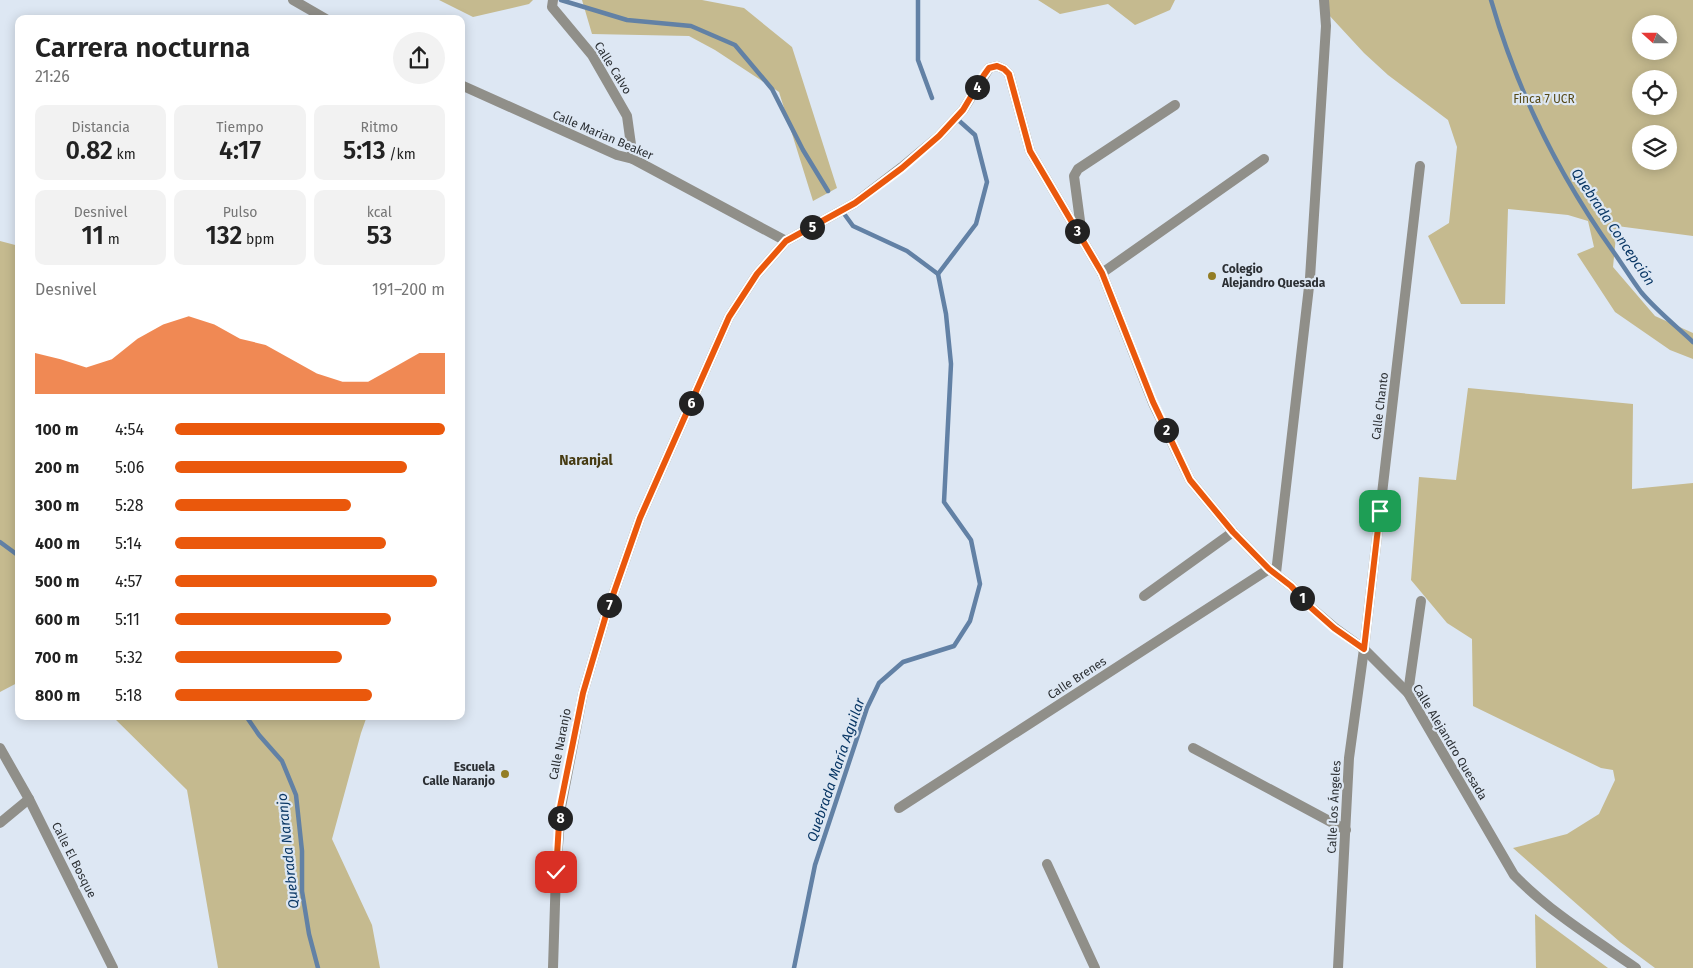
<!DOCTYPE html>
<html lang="es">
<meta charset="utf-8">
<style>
body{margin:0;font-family:"Fira Sans",sans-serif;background:#f2f2f2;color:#222;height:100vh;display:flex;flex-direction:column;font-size:19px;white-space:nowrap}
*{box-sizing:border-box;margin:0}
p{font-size:16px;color:#767676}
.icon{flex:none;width:28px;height:28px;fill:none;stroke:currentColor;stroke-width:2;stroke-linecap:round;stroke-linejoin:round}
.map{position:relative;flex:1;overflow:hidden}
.sheet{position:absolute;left:15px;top:15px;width:450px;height:705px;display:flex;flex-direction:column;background:#fff;border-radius:10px;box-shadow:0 2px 12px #0003}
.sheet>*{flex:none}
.needle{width:32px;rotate:291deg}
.fabs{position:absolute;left:1632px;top:15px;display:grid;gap:10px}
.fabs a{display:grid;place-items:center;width:45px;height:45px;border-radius:50%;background:#fff;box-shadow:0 2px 12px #0003;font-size:25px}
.pin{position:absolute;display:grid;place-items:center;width:42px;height:42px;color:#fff;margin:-21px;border-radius:10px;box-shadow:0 2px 8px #0006}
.km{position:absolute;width:25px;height:25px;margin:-12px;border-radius:50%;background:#222;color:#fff;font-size:14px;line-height:25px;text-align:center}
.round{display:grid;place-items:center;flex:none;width:52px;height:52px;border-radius:26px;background:#f2f2f2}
.overview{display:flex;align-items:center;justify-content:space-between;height:85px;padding:0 20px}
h1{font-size:28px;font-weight:600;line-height:38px}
.stats{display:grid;grid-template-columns:repeat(3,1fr);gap:8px;height:85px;padding:5px 20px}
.stats div{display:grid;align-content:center;border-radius:10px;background:#f2f2f2;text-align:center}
.stats b{font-size:25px;font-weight:600}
.stats small{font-size:14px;font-weight:400}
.stats p{font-size:14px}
.chart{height:140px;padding:10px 20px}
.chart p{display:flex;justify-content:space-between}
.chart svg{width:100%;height:90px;margin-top:5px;fill:#ea580c;opacity:.7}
ul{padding:0 20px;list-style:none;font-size:16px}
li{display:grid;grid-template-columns:80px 60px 1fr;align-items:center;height:38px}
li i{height:12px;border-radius:6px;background:#ea580c}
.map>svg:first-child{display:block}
.green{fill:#c5ba8f;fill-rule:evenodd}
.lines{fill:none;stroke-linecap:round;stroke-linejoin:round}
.stream{stroke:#6281a5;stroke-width:4.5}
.minor{stroke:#908f89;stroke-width:10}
.route-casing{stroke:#fff;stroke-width:10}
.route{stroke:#ea580c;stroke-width:6}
.poi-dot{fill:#937d24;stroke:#dde7f3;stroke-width:2}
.labels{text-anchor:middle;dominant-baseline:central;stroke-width:4.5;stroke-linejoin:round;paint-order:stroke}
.street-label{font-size:12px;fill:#2b2f33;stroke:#dde7f3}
.park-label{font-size:12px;fill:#564917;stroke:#dde7f3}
.poi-label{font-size:12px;font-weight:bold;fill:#2b2f33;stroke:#dde7f3;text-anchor:start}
.water-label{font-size:14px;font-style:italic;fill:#093765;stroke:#dde7f3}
.neighbourhood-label{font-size:14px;font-weight:bold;fill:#463b12;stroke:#dde7f3}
</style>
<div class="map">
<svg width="1693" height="968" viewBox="0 0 1693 968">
<rect width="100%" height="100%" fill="#dde7f3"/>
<!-- green -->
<g class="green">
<path d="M439,0H533L529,4L473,17Z"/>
<path d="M582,0H702L744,8L792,47L837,188L813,201L779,92L715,50L689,36L592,34Z"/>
<path d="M1038,0H1175L1170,10L1135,25L1108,4L1060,14Z"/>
<path d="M1328,0H1693V236L1617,226L1613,267L1655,316L1693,333V359L1670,350L1615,312L1577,254L1594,247L1588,221L1568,215L1508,209L1505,304H1461L1428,236L1449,223L1457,147L1448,120L1388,75L1364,53L1328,14ZM1641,24H1669V51H1641ZM1641,79H1669V106H1641ZM1641,134H1669V161H1641Z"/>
<path d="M0,241L19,246V682L0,692Z"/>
<path d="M1468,388L1633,404L1632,489L1693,483V968H1655L1620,942L1513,848L1567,834L1599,814L1615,780L1613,770L1601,768L1473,706L1472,639L1447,623L1411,580L1419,477L1456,480Z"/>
<path d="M112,716H367L361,733L332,839L372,925L380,968H218L187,790Z"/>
<path d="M1535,914L1608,968H1536Z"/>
</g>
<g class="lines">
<!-- stream -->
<g class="stream">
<path d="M561,0L627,20L691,26L735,45L772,89L803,150L828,191"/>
<path d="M918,0V60L932,98"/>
<path d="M1491,0C1517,91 1560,177 1615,254C1624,267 1632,280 1641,292C1656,310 1676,326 1693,342"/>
<path d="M938,274L976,224L987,182L975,135L956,118"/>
<path d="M0,542L19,556"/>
<path d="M246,716L259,735L282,761L296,795L302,851V891L309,934L318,968"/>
<path d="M794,968L815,865L867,708L879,683L903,662L954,646L970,621L980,584L971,540L944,502L951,364L946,314L938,274L907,251L853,226L845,215"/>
</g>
<!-- minor -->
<g class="minor">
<path d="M293,0L326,19"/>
<path d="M553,0L552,7L592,55L627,116L633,159"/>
<path d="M461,85L617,155L633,159L786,241"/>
<path d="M1082,236L1074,176L1078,169L1175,105"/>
<path d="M1102,273L1264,159"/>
<path d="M1276,573L1310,278L1326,26L1324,0"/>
<path d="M1144,596L1233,532"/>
<path d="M1408,693L1421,601"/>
<path d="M0,748L29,799L113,968"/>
<path d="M1193,748L1346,830"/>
<path d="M899,808L1269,569"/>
<path d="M0,823L29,799"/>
<path d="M1047,864L1095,968"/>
<path d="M553,968L556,872L561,807L583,693L606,615L640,518L729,317L757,274L786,241L855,203L902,167L939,136L963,110L989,68L997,66L1004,69L1009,74L1030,151L1102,273L1153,403L1190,480L1233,532L1269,569L1291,586L1308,605L1335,628L1364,649L1408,693L1514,875C1550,912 1594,939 1636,968"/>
<path d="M1338,968L1349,758L1364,649L1420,166"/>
</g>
</g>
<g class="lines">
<!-- route casing -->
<g class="route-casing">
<path id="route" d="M556,872L560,807L583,693L606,615L640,518L729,317L757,274L786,241L855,203L902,168L939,136L963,110L984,75L989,68L997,66L1004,69L1009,74L1030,151L1102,273L1153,402L1190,480L1233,532L1269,569L1291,586L1308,605L1334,628L1364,649L1380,511"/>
</g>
<!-- route -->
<use href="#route" class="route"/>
</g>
<!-- markers -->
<g class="poi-dot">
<circle cx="1212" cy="276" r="5"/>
<circle cx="505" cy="774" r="5"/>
</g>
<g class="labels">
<!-- street labels -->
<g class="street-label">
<text transform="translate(613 68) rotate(58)">Calle Calvo</text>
<text transform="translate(603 135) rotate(23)">Calle Marian Beaker</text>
<text transform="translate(1380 406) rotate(-83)">Calle Chanto</text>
<text transform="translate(1077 678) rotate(-33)">Calle Brenes</text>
<text transform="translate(1450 742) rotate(59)">Calle Alejandro Quesada</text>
<text transform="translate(560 744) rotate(-79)">Calle Naranjo</text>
<text transform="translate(1334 807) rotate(-87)">Calle Los Ángeles</text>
<text transform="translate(74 860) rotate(63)">Calle El Bosque</text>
</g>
<!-- park labels -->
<g class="park-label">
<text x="1544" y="99">Finca 7 UCR</text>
</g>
<!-- poi labels -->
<g class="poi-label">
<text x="1222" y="269">Colegio<tspan x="1222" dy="14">Alejandro Quesada</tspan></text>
<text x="495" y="767" text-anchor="end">Escuela<tspan x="495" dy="14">Calle Naranjo</tspan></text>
</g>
<!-- water labels -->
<g class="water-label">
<text transform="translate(1613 227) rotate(56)">Quebrada Concepción</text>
<text transform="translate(836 770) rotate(-71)">Quebrada María Aguilar</text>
<text transform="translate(288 851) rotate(-96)">Quebrada Naranjo</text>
</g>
<!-- neighbourhood labels -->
<g class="neighbourhood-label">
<text x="586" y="460">Naranjal</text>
</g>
</g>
</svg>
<div class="fabs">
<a><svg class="needle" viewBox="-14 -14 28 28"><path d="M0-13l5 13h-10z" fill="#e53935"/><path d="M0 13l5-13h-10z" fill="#767676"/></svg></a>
<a><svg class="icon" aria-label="locate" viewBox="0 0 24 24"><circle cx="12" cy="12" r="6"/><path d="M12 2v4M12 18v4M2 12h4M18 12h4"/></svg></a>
<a><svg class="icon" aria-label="layers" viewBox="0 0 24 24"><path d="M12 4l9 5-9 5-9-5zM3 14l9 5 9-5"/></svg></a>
</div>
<div class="pin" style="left:1380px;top:511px;background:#1e9e55"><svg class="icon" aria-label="arrive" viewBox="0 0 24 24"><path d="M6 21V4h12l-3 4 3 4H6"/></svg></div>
<div class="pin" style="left:556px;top:872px;background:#d93025"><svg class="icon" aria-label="check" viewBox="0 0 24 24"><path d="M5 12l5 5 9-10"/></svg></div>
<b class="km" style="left:1302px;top:598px">1</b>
<b class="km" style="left:1166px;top:430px">2</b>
<b class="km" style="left:1077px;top:231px">3</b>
<b class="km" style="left:977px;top:87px">4</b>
<b class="km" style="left:812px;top:227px">5</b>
<b class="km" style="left:691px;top:403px">6</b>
<b class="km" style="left:609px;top:605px">7</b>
<b class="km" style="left:560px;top:818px">8</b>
<section class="sheet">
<div class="overview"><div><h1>Carrera nocturna</h1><p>21:26</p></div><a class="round"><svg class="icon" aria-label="share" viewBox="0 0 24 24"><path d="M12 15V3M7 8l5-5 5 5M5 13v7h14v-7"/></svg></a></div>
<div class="stats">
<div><p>Distancia</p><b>0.82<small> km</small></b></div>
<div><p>Tiempo</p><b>4:17</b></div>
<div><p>Ritmo</p><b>5:13<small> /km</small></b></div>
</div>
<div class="stats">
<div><p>Desnivel</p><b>11<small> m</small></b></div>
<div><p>Pulso</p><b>132<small> bpm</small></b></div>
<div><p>kcal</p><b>53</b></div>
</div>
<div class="chart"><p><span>Desnivel</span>191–200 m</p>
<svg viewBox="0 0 160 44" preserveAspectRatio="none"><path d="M0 44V24L10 27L20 31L30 27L40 17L50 10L60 6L70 10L80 17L90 20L100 27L110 34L120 38L130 38L140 31L150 24L160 24V44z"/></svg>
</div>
<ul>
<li><b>100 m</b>4:54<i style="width:100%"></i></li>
<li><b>200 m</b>5:06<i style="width:86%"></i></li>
<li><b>300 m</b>5:28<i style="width:65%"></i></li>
<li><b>400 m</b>5:14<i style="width:78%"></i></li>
<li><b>500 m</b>4:57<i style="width:97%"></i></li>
<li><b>600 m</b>5:11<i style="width:80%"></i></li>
<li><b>700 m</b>5:32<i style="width:62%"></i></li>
<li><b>800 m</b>5:18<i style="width:73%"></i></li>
</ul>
</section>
</div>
